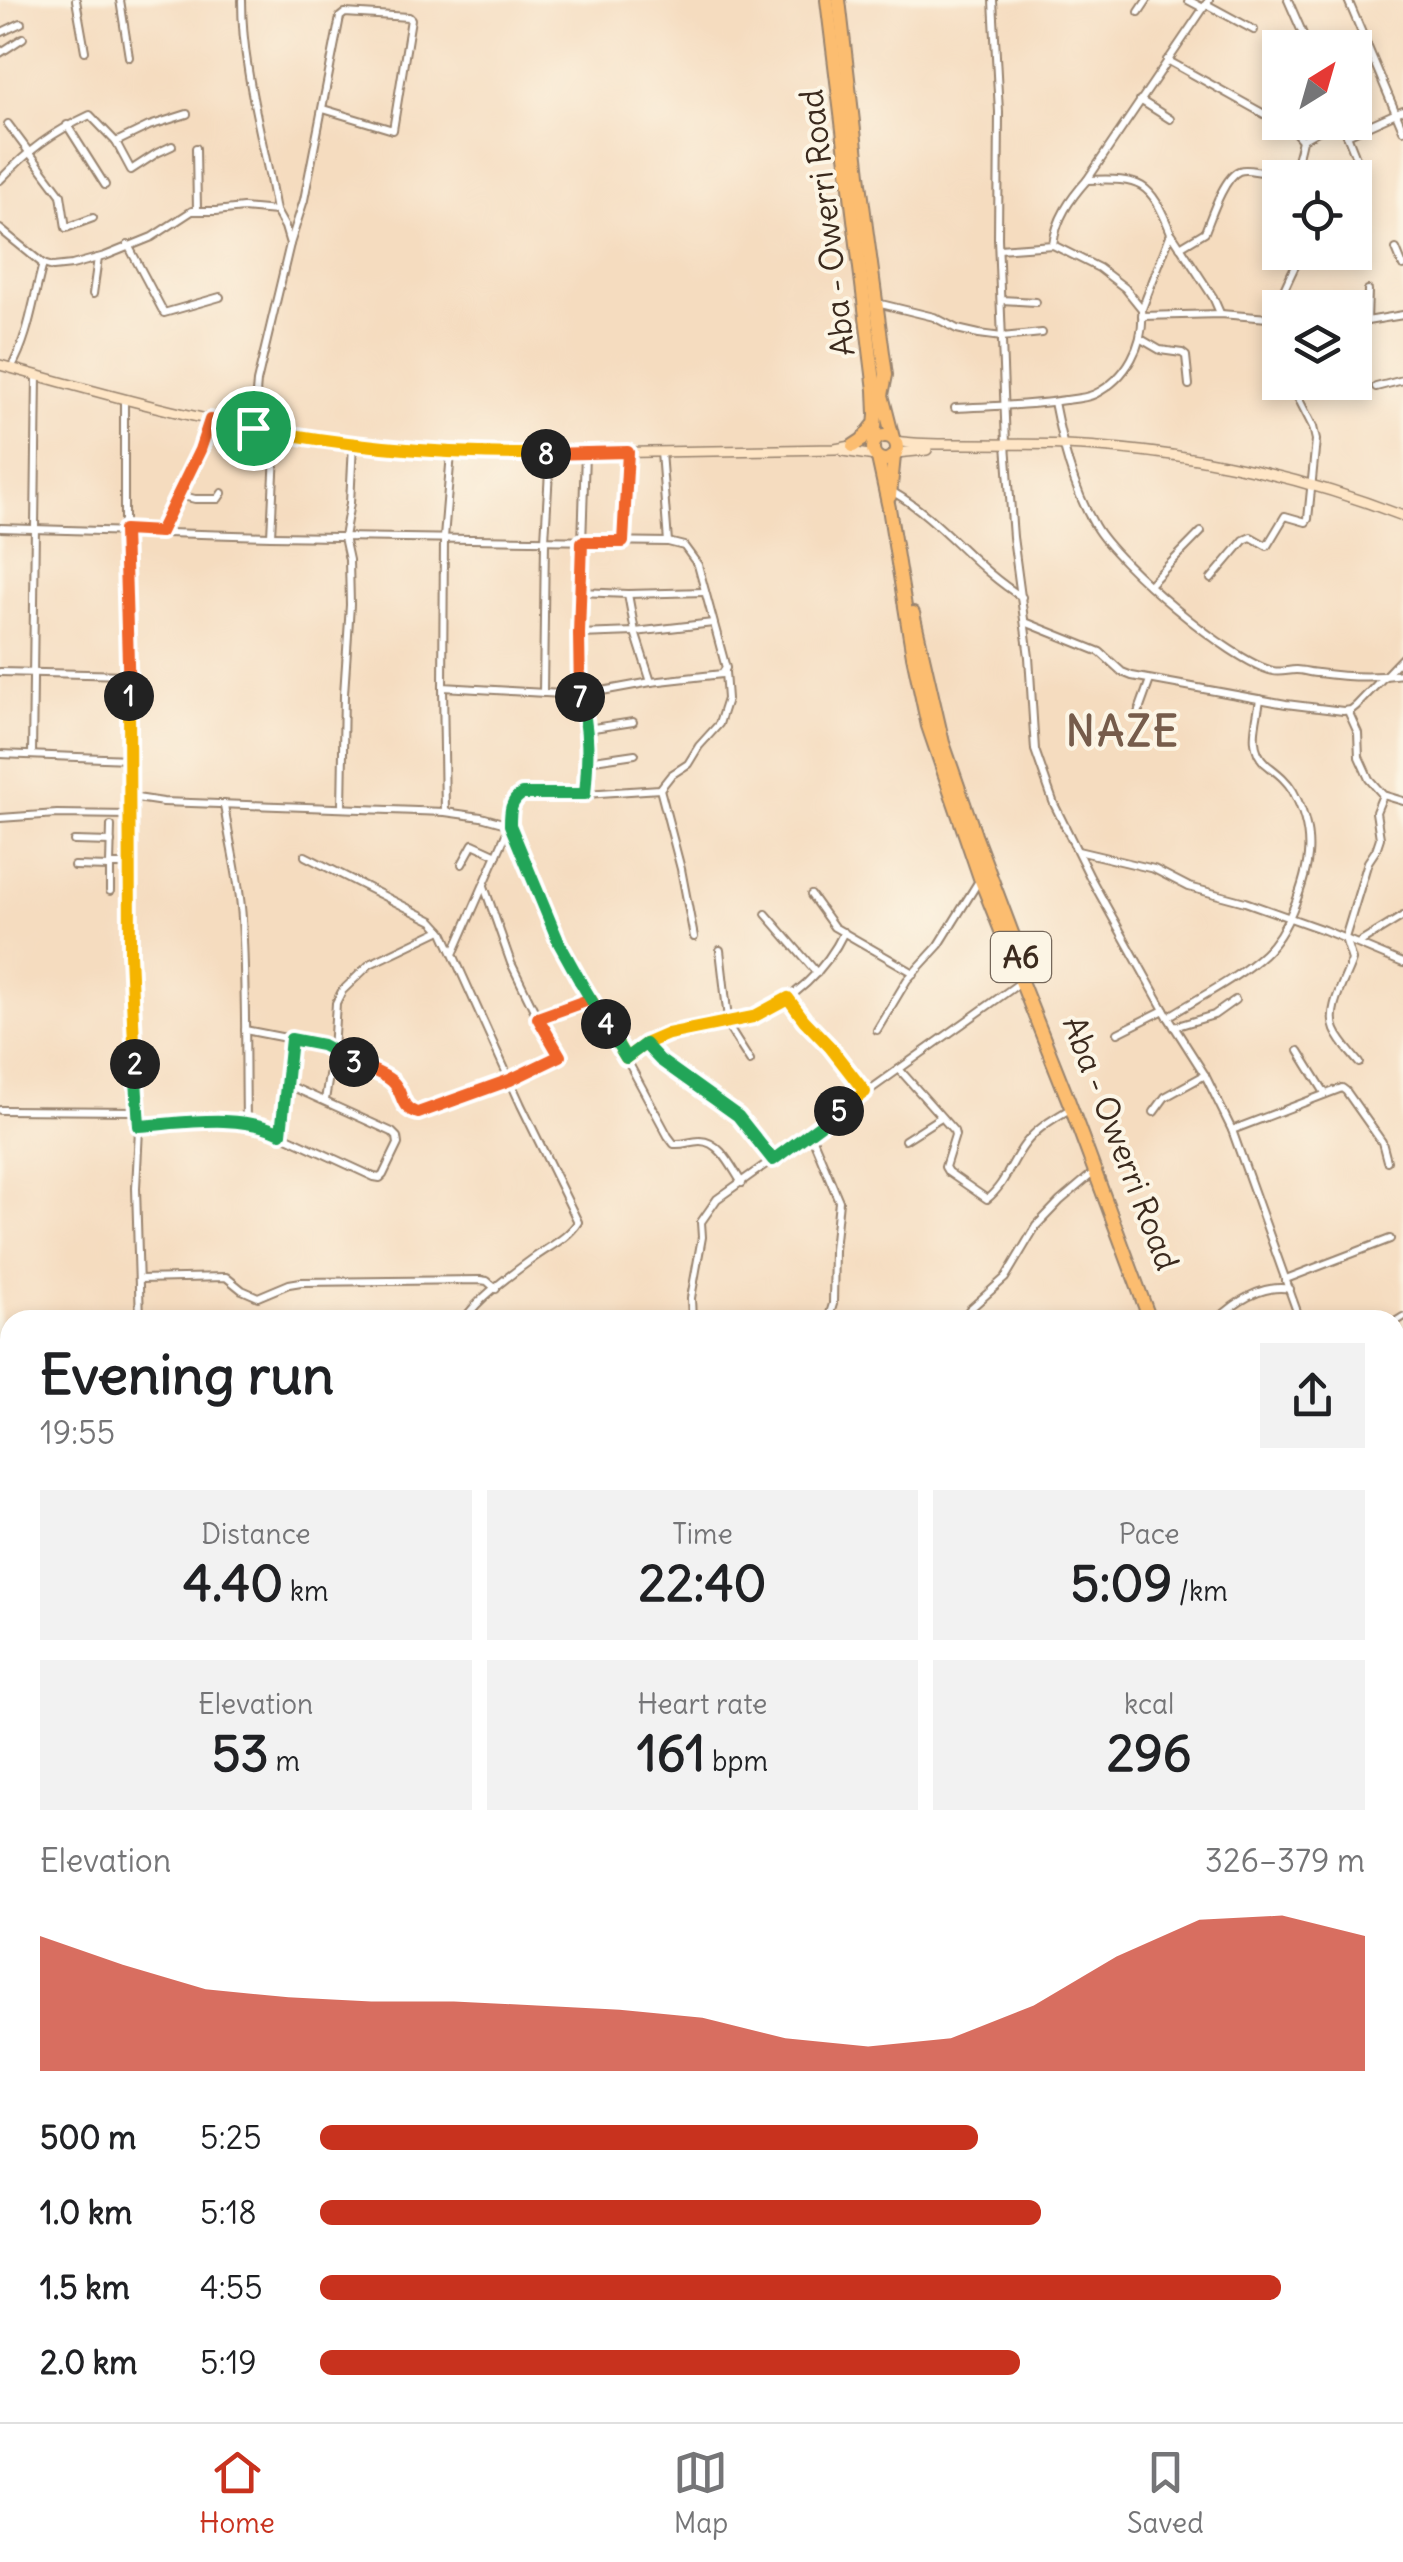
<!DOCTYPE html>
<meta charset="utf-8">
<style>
body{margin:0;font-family:Delius,sans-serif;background:#f2f2f2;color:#202124;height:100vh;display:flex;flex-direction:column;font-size:38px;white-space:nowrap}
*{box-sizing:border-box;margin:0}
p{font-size:32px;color:#757577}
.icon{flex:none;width:55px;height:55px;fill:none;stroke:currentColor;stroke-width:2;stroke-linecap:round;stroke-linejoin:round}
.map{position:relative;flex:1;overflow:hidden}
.sheet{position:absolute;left:0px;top:1310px;width:1405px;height:1112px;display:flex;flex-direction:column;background:#fff;border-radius:30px 30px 0 0;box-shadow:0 5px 15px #0003}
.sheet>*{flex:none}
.needle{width:65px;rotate:37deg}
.buttons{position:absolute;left:1262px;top:30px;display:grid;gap:20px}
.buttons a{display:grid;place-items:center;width:110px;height:110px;border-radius:0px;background:#fff;box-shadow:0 5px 15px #0003;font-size:50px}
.pin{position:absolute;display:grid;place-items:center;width:85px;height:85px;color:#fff;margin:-42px;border:5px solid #fff;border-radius:50%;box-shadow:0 2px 10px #0007}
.km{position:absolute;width:50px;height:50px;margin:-25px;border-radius:50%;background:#222;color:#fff;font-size:28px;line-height:50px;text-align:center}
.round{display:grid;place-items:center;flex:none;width:105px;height:105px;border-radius:0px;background:#f2f2f2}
.headline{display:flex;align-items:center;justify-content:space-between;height:170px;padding:0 40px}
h1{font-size:55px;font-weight:700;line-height:75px}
.figures{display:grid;grid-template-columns:repeat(3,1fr);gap:15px;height:170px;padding:10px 40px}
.figures div{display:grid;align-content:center;border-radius:0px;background:#f2f2f2;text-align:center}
.figures b{font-size:50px;font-weight:700}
.figures small{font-size:28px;font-weight:400}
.figures p{font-size:28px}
.chart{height:280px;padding:20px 40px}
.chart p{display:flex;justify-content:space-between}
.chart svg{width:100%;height:180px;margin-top:10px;fill:#c8321e;opacity:.7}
ul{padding:0 40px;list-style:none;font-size:32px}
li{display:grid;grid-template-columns:160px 120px 1fr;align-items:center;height:75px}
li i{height:25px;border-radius:12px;background:#c8321e}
.tab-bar{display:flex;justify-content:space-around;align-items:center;height:140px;border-top:2px solid #e0e0e0;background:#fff;font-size:28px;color:#757577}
.tab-bar a{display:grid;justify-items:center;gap:5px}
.tab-bar .selected{color:#c8321e}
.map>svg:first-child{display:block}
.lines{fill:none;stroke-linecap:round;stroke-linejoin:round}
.street-casing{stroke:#98836e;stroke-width:10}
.secondary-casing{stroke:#98836e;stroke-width:12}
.highway-casing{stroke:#98836e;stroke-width:16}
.street{stroke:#fff;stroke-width:6}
.secondary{stroke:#fee5c5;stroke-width:9}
.highway{stroke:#fcbd6f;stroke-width:12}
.split-1-casing{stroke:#fff;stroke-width:20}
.split-2-casing{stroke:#fff;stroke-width:20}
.split-3-casing{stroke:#fff;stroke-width:20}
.split-4-casing{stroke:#fff;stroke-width:20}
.split-5-casing{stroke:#fff;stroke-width:20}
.split-6-casing{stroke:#fff;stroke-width:20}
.split-7-casing{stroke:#fff;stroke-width:20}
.split-8-casing{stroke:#fff;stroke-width:20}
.split-9-casing{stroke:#fff;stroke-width:20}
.split-1{stroke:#f0652b;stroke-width:12}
.split-2{stroke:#f5b400;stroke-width:12}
.split-3{stroke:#22a559;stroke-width:12}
.split-4{stroke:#f0652b;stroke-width:12}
.split-5{stroke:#f5b400;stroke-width:12}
.split-6{stroke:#22a559;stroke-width:12}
.split-7{stroke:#22a559;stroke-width:12}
.split-8{stroke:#f0652b;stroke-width:12}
.split-9{stroke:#f5b400;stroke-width:12}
.labels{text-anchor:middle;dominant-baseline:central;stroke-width:8;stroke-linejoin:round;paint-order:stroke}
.shield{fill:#fcf5e5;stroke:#75675a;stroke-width:2.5}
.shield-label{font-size:30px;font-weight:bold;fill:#3b2a1e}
.street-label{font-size:32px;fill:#3b2a1e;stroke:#fcf5e5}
.district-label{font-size:42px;font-weight:bold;letter-spacing:2.5px;fill:#765c4b;stroke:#fcf5e5}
</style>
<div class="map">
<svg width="1403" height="2422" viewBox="0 0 1403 2422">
<rect width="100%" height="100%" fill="#fcf5e5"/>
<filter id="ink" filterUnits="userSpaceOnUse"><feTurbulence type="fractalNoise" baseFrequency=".01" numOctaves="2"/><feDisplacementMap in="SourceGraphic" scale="20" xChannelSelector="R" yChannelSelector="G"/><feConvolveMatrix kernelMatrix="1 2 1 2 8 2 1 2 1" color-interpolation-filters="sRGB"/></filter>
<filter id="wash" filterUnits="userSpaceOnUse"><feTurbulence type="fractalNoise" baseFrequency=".0048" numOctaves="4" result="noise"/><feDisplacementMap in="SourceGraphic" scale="40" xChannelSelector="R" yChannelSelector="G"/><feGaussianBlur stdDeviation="2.25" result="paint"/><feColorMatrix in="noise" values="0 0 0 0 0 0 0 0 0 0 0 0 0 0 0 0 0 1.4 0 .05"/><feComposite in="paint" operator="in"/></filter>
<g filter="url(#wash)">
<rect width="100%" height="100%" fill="#f5dcbf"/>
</g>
<g filter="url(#ink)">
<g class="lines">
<!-- street casing -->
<g class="street-casing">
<g id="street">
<path d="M76,0L85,51"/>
<path d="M120,0L129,57"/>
<path d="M242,0C242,72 264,140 276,211L285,227L290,244L257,382L253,428"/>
<path d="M993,0L999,112L998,238L1006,444L1013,537L1029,657L1035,750L1054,804L1090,877L1168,1017L1205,1075L1232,1130L1300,1320"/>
<path d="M1188,0L1203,8"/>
<path d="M1288,0L1309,48"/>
<path d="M1348,0L1403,130"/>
<path d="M1206,4L1254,30"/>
<path d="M1139,12L1147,0"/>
<path d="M0,33L21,23"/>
<path d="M0,53L23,38"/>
<path d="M1167,60L1293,130L1302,140"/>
<path d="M1140,100L1170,119"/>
<path d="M1342,122L1361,170L1360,177L1355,180"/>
<path d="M8,124L61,195L66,228L93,218"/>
<path d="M67,125L105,185"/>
<path d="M1347,135L1403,110"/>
<path d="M116,142L131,170L157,153L172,146"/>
<path d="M196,148L197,210"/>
<path d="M0,180C29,150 51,133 90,115L116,142L149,126L187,114"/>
<path d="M1087,180L1209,0"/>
<path d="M0,229L43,264L53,267L72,265L105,256L152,237L192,211H216L243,208L276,211"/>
<path d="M1172,234L1213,297L1220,313"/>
<path d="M290,244L304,200L340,17L345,13L409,17L411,19L393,130L323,109"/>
<path d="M128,245L164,313L220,297"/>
<path d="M1053,245C1056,219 1070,199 1087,180C1142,178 1150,181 1171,233L1142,309"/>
<path d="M1180,247L1205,232C1211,217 1224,177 1239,171C1244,169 1250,170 1255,171C1291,176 1294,177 1302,140L1334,122"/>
<path d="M1396,249L1403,266"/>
<path d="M93,294L98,258"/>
<path d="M1001,300L1036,302"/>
<path d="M877,303L934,317L957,329L979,334L1002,337L1042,333"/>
<path d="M1142,316L1221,314L1280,319"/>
<path d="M1367,321L1368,290"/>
<path d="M1355,323L1403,315"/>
<path d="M1141,339L1160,350L1182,353L1186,356L1189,385"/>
<path d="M1280,357C1278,353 1273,345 1273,341C1268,316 1291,275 1302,252"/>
<path d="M11,368C29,337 33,299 43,264"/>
<path d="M1376,387L1403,380"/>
<path d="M124,399V530L129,675L131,954L139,1129L136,1188L140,1320"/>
<path d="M1054,402C1062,443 1073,489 1095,526C1117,564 1230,661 1273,671C1281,673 1288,670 1296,670C1303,670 1311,673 1318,673C1346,677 1376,678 1403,674"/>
<path d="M955,408C991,406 1028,406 1065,400C1074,399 1087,398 1095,394C1127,378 1145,344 1142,309L1125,288L1099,268L1053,245L999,249"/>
<path d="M451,453L444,538L443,687L580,695L651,682L722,674L726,668L698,565L684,546L668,542"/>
<path d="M893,492C942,520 974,568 1022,597"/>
<path d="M179,495L195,499H218L222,493"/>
<path d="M0,528L271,536L668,542L661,452"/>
<path d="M161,532L199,449L211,420"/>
<path d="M271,536L276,432"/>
<path d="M623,542L627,452"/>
<path d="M1211,579L1244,540L1251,537L1267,546L1285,516L1306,522L1308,519L1316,440L1313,427L1290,382"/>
<path d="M1149,585L1201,532"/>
<path d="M580,592L628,594L705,592"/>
<path d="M628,594L635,632L651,682"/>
<path d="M1025,622L1100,652L1122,672L1132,676L1286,704L1343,711L1351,710L1356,706L1403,657"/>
<path d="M579,634L635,632L713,623"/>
<path d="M0,672L129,675"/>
<path d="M725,672L727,699L719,724L699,746L688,764L671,775L660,789L585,794H522C510,800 510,812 510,825L559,943L626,1058L668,1136L674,1144C684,1145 690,1141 700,1141C720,1141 732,1168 742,1183"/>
<path d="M443,687L445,812"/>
<path d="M543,693L545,540L550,454"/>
<path d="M1348,711L1358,733L1359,757L1369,779L1383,795L1403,801"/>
<path d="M1147,722L1137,716L1150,680"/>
<path d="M587,729L633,722"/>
<path d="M0,754L129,759"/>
<path d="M32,755L37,375"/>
<path d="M587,761L635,754"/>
<path d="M660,789L681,869L694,937"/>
<path d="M585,794L588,740L585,712L580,695L579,634L585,453"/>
<path d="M130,797L163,802L445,812L481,817L510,825L454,952"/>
<path d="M224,804C229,843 240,880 242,919C246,987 245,1055 246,1122"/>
<path d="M342,808L344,694L350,605L349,560L344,537L350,503L353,444"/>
<path d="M0,818L57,814L130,815"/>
<path d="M111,826L110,865H130"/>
<path d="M74,841L111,842"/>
<path d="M1078,851L1154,869L1189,887L1245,902L1324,930L1403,963"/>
<path d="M305,856L433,921L443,932L521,1105L578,1222C568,1238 550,1246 535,1257C513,1273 478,1298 464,1320"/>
<path d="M462,864L473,844L497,855"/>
<path d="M74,866L110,867"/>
<path d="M110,891V866"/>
<path d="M811,895L834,927L914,973"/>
<path d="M766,914L817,973"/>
<path d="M1359,943L1403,916"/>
<path d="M720,950L729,1028L750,1061"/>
<path d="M788,998L804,1020L829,1047L865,1092"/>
<path d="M1168,1017C1198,998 1238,978 1264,954C1278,941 1286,926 1293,909C1311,866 1316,834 1293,791C1286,779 1277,773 1266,764C1247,747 1257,722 1260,699"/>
<path d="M538,1018L591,999"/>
<path d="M1174,1027L1214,1015L1235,1000"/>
<path d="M245,1030L322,1045L391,1080L404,1104L410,1111L419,1113L510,1080L560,1056L547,1037L511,963L484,886"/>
<path d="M877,1030L907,980L939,945L980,879"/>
<path d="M1118,1033L1164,1010"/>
<path d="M646,1045L660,1060L738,1116L773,1160"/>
<path d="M1299,1051L1325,1093"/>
<path d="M626,1058C639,1049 653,1039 668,1034C695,1025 726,1028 753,1017C793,1001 826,970 844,932"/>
<path d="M1359,1063C1351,1053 1340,1042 1335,1030C1326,1009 1346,979 1352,960L1345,938L1368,862L1376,850L1380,838L1376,812L1383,795"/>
<path d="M899,1069L954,1131L955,1135L945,1167L948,1172L987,1199C1005,1185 1011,1162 1025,1144C1037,1128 1053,1119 1070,1109"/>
<path d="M325,1100L333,1051L336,1003L342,991L370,964L441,930"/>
<path d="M0,1110L138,1111"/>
<path d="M1154,1112L1165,1097L1205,1075"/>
<path d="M139,1126C179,1123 221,1118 261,1125L374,1177L380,1178L383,1175L398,1144L397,1137L392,1132L286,1084"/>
<path d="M1232,1130L1342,1088L1346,1091L1382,1142L1387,1161"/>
<path d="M281,1132L291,1039"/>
<path d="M810,1132L839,1201L834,1250L833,1304L828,1320"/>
<path d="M905,1140L941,1117"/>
<path d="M139,1279L226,1277L242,1290L258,1297L289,1284L301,1282L480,1280L487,1281L496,1289"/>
<path d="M1286,1279L1390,1239"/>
<path d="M692,1320L691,1298L702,1237L701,1222L717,1199L1021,982"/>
<path d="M962,1320L969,1310L1005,1278L1036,1226L1060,1201L1093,1173"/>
<path d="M1217,1320C1236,1302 1263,1284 1290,1289"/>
<path d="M1395,1322L1403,1317"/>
<path d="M0,1379H10"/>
<path d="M8,1509H10"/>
<path d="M1395,1542L1403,1540"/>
<path d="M0,1554H10"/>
<path d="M1395,1588L1403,1612"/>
<path d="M0,1596H10"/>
<path d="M6,1596L10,1637"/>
<path d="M10,1638L0,1673L1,1711L10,1727"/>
<path d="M1395,1757L1403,1759"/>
<path d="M0,1802L10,1803"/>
<path d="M0,1945L10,1941"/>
<path d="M1395,2347L1403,2345"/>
<path d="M1395,2401L1403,2398"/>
<path d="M191,2412L192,2422"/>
<path d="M693,2412L699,2422"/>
<path d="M759,2412L764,2422"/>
<path d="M842,2412L847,2422"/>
<path d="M934,2412L939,2422"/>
<path d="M1047,2412L1053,2422"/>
<path d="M1083,2412L1090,2422"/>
<path d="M1280,2412L1289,2422"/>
<path d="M1133,2414L1141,2422"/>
<path d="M370,2422L374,2412"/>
<path d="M591,2422L600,2412"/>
<path d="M673,2422L684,2412"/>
<path d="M898,2422L911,2412"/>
<path d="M1342,2422L1366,2412"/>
</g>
</g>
<!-- secondary casing -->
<g class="secondary-casing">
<g id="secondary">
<path d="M0,365C127,401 255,436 386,449C455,456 523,454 592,453C673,452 754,450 835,449L857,445"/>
<path d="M895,441C919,445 940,444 964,444C998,444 1031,444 1065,445C1180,450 1295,474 1403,516"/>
<path d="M843,451L875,456"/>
<path d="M896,453L927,450"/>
<path d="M1395,2137L1403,2131"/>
<path d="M1002,2422L1014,2412"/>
</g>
</g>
<!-- highway casing -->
<g class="highway-casing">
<g id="highway">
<path d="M827,0L875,390L876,414L874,441"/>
<path d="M839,0L860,183L886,375L882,395L893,438"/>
<circle cx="885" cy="448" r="12"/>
<path d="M853,446L862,440L873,426"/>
<path d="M878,458L889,508L913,656L928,726L980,878L1069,1102L1150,1320"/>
<path d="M890,496L894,456"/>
<path d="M913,613L943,743L975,835L1026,970"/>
<path d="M1395,1889L1403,1903"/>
<path d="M1395,1909L1403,1922"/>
</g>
</g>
<!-- street -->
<use href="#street" class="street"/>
<!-- secondary -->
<use href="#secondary" class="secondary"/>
<!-- highway -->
<use href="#highway" class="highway"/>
</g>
</g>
<g class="lines" filter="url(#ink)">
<!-- split-1 casing -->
<g class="split-1-casing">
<path id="split-1" d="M129,696L124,530L160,532L200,450L210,420L253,428"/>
</g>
<!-- split-2 casing -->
<g class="split-2-casing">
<path id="split-2" d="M129,696L130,954L135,1064"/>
</g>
<!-- split-3 casing -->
<g class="split-3-casing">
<path id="split-3" d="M135,1064L139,1126C184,1123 238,1113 281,1133L291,1039L322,1045L354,1062"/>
</g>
<!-- split-4 casing -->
<g class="split-4-casing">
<path id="split-4" d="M354,1062C366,1068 383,1073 392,1081C405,1093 398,1108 418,1113L510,1080L560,1056L538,1018L591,999L606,1024"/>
</g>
<!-- split-5 casing -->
<g class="split-5-casing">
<path id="split-5" d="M606,1024L626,1058L645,1044L668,1034L753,1017L788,998L804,1020L830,1047L865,1092L839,1111"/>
</g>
<!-- split-6 casing -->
<g class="split-6-casing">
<path id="split-6" d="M580,981L626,1058L645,1044L660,1060L738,1116L773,1160L839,1111"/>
</g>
<!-- split-7 casing -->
<g class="split-7-casing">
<path id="split-7" d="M580,697C590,729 588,761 585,794H522C510,801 510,812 510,825L559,943L580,981"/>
</g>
<!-- split-8 casing -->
<g class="split-8-casing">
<path id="split-8" d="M546,454L628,452L623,542H582L579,634L580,697"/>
</g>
<!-- split-9 casing -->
<g class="split-9-casing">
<path id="split-9" d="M253,428C350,447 447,455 546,454"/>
</g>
<!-- split-1 -->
<use href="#split-1" class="split-1"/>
<!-- split-2 -->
<use href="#split-2" class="split-2"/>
<!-- split-3 -->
<use href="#split-3" class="split-3"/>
<!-- split-4 -->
<use href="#split-4" class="split-4"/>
<!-- split-5 -->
<use href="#split-5" class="split-5"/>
<!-- split-6 -->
<use href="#split-6" class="split-6"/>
<!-- split-7 -->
<use href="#split-7" class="split-7"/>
<!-- split-8 -->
<use href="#split-8" class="split-8"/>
<!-- split-9 -->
<use href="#split-9" class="split-9"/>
</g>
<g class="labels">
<!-- shield labels -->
<rect class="shield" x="991" y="932" width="60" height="50" rx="8"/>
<g class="shield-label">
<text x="1021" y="957">A6</text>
</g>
<!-- street labels -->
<g class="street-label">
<text transform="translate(827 223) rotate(-97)">Aba - Owerri Road</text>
<text transform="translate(1121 1143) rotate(69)">Aba - Owerri Road</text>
</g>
<!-- district labels -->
<g class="district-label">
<text x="1123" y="731">NAZE</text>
</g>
</g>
</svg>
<div class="buttons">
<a><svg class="needle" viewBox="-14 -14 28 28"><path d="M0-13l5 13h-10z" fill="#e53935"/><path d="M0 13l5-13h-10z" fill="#757577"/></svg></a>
<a><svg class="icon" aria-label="locate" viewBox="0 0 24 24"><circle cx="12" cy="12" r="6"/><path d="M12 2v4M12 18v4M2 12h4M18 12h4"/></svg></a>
<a><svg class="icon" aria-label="layers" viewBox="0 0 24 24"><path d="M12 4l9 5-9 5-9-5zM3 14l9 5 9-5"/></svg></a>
</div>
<div class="pin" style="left:253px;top:428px;background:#1e9e55"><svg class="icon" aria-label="arrive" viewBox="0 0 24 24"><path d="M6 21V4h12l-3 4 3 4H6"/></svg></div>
<b class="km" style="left:129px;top:696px">1</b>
<b class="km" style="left:135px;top:1064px">2</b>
<b class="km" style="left:354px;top:1062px">3</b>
<b class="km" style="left:606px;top:1024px">4</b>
<b class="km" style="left:839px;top:1111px">5</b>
<b class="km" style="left:580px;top:697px">7</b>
<b class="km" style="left:546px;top:454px">8</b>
<section class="sheet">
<div class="headline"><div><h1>Evening run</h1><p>19:55</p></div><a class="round"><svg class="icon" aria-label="share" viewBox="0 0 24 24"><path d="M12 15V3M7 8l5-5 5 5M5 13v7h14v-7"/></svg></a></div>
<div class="figures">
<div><p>Distance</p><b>4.40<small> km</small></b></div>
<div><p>Time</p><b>22:40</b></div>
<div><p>Pace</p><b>5:09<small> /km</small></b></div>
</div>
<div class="figures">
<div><p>Elevation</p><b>53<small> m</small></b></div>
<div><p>Heart rate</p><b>161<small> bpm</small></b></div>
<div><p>kcal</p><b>296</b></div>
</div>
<div class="chart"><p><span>Elevation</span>326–379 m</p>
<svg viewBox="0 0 160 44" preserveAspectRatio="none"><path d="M0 44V11L10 18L20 24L30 26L40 27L50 27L60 28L70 29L80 31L90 36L100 38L110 36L120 28L130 16L140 7L150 6L160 11V44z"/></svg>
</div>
<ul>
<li><b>500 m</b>5:25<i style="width:63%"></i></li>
<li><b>1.0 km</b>5:18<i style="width:69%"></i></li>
<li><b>1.5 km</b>4:55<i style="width:92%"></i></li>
<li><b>2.0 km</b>5:19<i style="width:67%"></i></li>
</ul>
</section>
</div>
<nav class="tab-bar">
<a class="selected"><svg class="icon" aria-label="home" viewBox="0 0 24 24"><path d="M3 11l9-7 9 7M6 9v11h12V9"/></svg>Home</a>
<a><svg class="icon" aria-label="map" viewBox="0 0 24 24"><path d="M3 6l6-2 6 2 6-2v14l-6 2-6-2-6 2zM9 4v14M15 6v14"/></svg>Map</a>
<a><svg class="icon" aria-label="saved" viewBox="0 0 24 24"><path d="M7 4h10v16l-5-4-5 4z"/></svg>Saved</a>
</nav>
